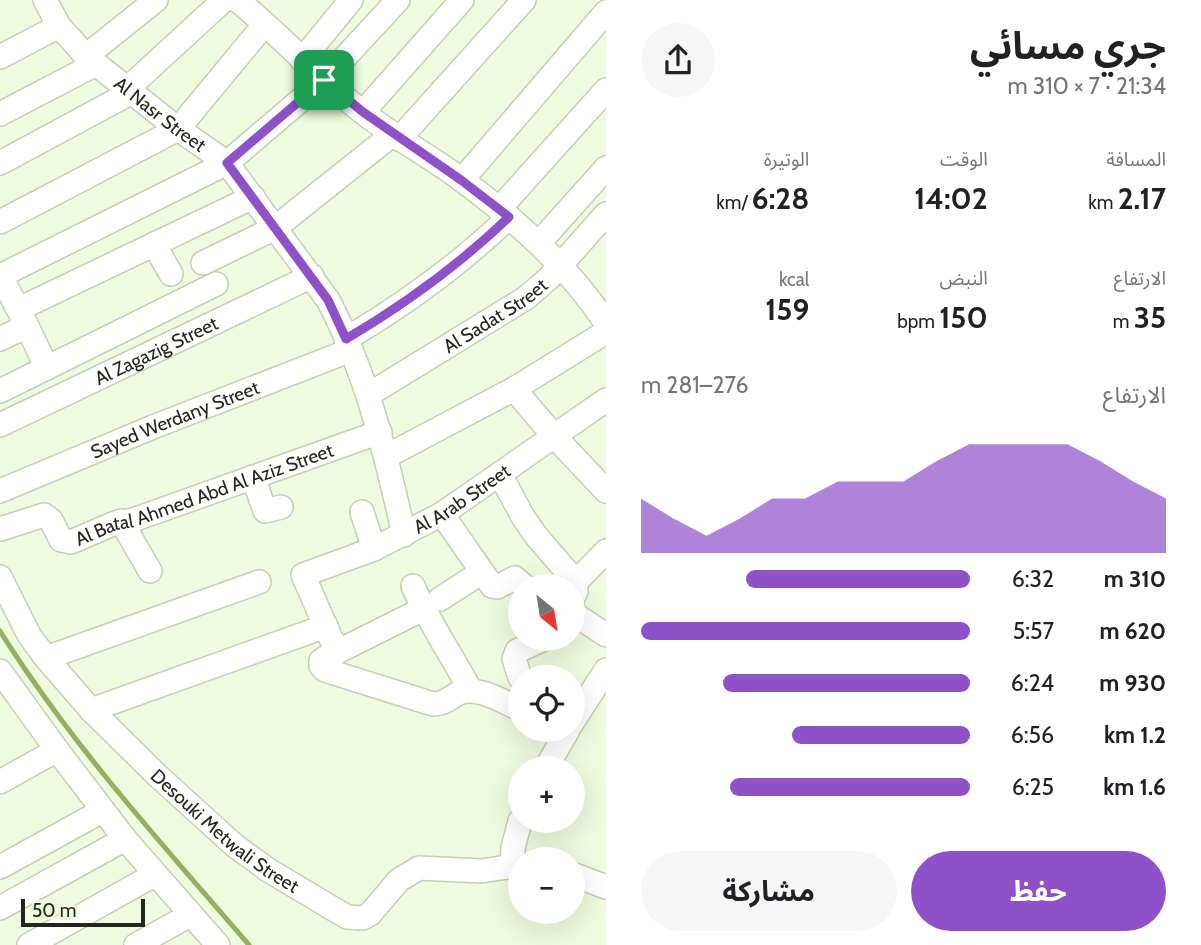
<!DOCTYPE html>
<html lang="ar">
<meta charset="utf-8">
<style>
body{margin:0;font-family:Cabin,"Noto Sans Arabic",sans-serif;background:#f6f6f6;color:#202124;direction:rtl;height:100vh;display:flex;flex-direction:column;font-size:26px;white-space:nowrap}
*{box-sizing:border-box;margin:0}
p{font-size:23px;color:#757577}
.icon{flex:none;width:38px;height:38px;fill:none;stroke:currentColor;stroke-width:2;stroke-linecap:round;stroke-linejoin:round}
.map{position:relative;flex:1;overflow:hidden;direction:ltr}
.sheet{display:flex;flex-direction:column;background:#fff;width:595px}
.sheet>*{flex:none}
.needle{width:46px;rotate:150deg}
.controls{position:absolute;left:508px;top:574px;display:grid;gap:14px}
.controls a{display:grid;place-items:center;width:77px;height:77px;border-radius:50%;background:#fff;box-shadow:0 7px 28px #0002;font-size:35px}
.scale{position:absolute;left:21px;bottom:18px;width:124px;box-sizing:border-box;padding-left:7px;border:4px solid #22261c;border-top:0;font-size:19px;line-height:24px;white-space:nowrap;color:#22261c;-webkit-text-stroke:5px #effbde;paint-order:stroke}
.pin{position:absolute;display:grid;place-items:center;width:60px;height:60px;color:#fff;margin:-30px;border-radius:14px;box-shadow:0 4px 10px #0006}
.round{display:grid;place-items:center;flex:none;width:74px;height:74px;border-radius:37px;background:#f6f6f6}
.overview{display:flex;align-items:center;justify-content:space-between;height:119px;padding:0 35px}
h1{font-size:38px;font-weight:700;line-height:52px}
.metrics{display:grid;grid-template-columns:repeat(3,1fr);gap:10px;height:119px;padding:7px 35px}
.metrics div{display:grid;align-content:center}
.metrics b{font-size:30px;font-weight:700}
.metrics small{font-size:19px;font-weight:400}
.metrics p{font-size:19px}
.chart{height:196px;padding:14px 35px}
.chart p{display:flex;justify-content:space-between}
.chart svg{width:100%;height:126px;margin-top:7px;fill:#8e51c8;opacity:.7}
.action{display:flex;gap:14px;margin-top:auto;padding:14px 35px}
.action a{flex:1;height:80px;border-radius:42px;background:#8e51c8;color:#fff;font-size:28px;font-weight:700;line-height:80px;text-align:center}
.action a+a{background:#f6f6f6;color:#202124}
ul{padding:0 35px;list-style:none;font-size:23px}
li{display:grid;grid-template-columns:112px 84px 1fr;align-items:center;height:52px}
li i{height:18px;border-radius:9px;background:#8e51c8}
main{display:flex;flex:1;min-height:0}
.map>svg:first-child{display:block}
.lines{fill:none;stroke-linecap:round;stroke-linejoin:round}
.stream{stroke:#94b05f;stroke-width:5}
.minor-casing{stroke:#c4ceb3;stroke-width:26}
.minor{stroke:#fff;stroke-width:23}
.route-casing{stroke:#fff;stroke-width:14}
.route{stroke:#8e51c8;stroke-width:9}
.labels{text-anchor:middle;dominant-baseline:central;stroke-width:7;stroke-linejoin:round;paint-order:stroke}
.street-label{font-size:19px;fill:#22261c;stroke:#effbde}
</style>
<main>
<section class="sheet">
<div class="overview"><div><h1>جري مسائي</h1><p>21:34 · 7 × 310 m</p></div><a class="round"><svg class="icon" aria-label="share" viewBox="0 0 24 24"><path d="M12 15V3M7 8l5-5 5 5M5 13v7h14v-7"/></svg></a></div>
<div class="metrics">
<div><p>المسافة</p><b>2.17<small> km</small></b></div>
<div><p>الوقت</p><b>14:02</b></div>
<div><p>الوتيرة</p><b>6:28<small> /km</small></b></div>
</div>
<div class="metrics">
<div><p>الارتفاع</p><b>35<small> m</small></b></div>
<div><p>النبض</p><b>150<small> bpm</small></b></div>
<div><p>kcal</p><b>159</b></div>
</div>
<div class="chart"><p><span>الارتفاع</span>276–281 m</p>
<svg viewBox="0 0 160 44" preserveAspectRatio="none"><path d="M0 44V25L10 32L20 38L30 32L40 25L50 25L60 19L70 19L80 19L90 12L100 6L110 6L120 6L130 6L140 12L150 19L160 25V44z"/></svg>
</div>
<ul>
<li><b>310 m</b>6:32<i style="width:68%"></i></li>
<li><b>620 m</b>5:57<i style="width:100%"></i></li>
<li><b>930 m</b>6:24<i style="width:75%"></i></li>
<li><b>1.2 km</b>6:56<i style="width:54%"></i></li>
<li><b>1.6 km</b>6:25<i style="width:73%"></i></li>
</ul>
<div class="action"><a>حفظ</a><a>مشاركة</a></div>
</section>
<div class="map">
<svg width="606" height="945" viewBox="0 0 606 945">
<rect width="100%" height="100%" fill="#effbde"/>
<g class="lines">
<!-- stream -->
<path class="stream" d="M0,631C71,744 162,844 249,945"/>
<!-- minor casing -->
<g class="minor-casing">
<g id="minor">
<path id="s1" d="M45,0L59,26L86,56L178,129L227,163L328,300C367,374 386,454 404,535"/>
<path d="M237,0C281,35 319,79 365,114C396,138 431,157 462,180C517,221 568,266 606,323"/>
<path d="M86,56L156,0"/>
<path d="M0,57L59,26"/>
<path d="M302,60L351,0"/>
<path d="M127,89L224,0"/>
<path d="M363,112L462,0"/>
<path d="M0,114L96,64"/>
<path d="M399,139L524,0"/>
<path d="M0,163L132,92"/>
<path d="M462,180L606,12"/>
<path d="M499,209L606,90"/>
<path d="M0,222L178,129L264,25"/>
<path d="M539,243L606,168"/>
<path d="M154,244L171,274"/>
<path d="M203,263L275,228L393,134"/>
<path d="M0,275L27,326L47,368"/>
<path d="M0,276L227,163L324,80L398,0"/>
<path d="M19,309L253,197"/>
<path d="M0,339L27,326"/>
<path d="M346,339C407,303 458,266 509,217"/>
<path d="M514,389L554,436L606,491"/>
<path d="M0,391L216,284"/>
<path id="s2" d="M368,395L526,298L549,278L606,214"/>
<path id="s3" d="M0,425L312,276"/>
<path d="M387,456L514,389L606,332"/>
<path d="M500,474L523,517L537,537L576,582V591L572,600"/>
<path d="M253,477L265,511L281,507"/>
<path id="s4" d="M0,491L153,427L351,350"/>
<path d="M362,512L374,549"/>
<path d="M442,514L492,586L497,587L515,578L524,586"/>
<path d="M121,521L150,571"/>
<path id="s5" d="M0,529L44,515L51,520L61,540L71,542L115,523L133,520L380,432"/>
<path id="s6" d="M0,577L29,635L46,658L91,710L158,776L234,845L268,870L347,917L363,918L370,914L399,880L419,868L481,871L520,865"/>
<path d="M576,582L606,551"/>
<path d="M413,586C429,623 452,655 470,690"/>
<path d="M440,599L482,572"/>
<path d="M423,609L325,658L321,661V666L325,670L433,704C445,704 449,698 459,693C477,685 503,702 520,709"/>
<path d="M572,609L577,616L606,635"/>
<path id="s7" d="M337,652L303,575L374,549L442,514L606,400"/>
<path d="M46,658L259,582"/>
<path d="M0,671L57,750L125,839L218,945"/>
<path d="M520,677L514,659L517,651L544,639"/>
<path d="M91,710L326,626"/>
<path d="M572,723L606,670"/>
<path d="M546,768L568,730"/>
<path d="M0,782L57,750"/>
<path d="M0,867L102,811"/>
<path d="M512,867L513,848L520,821"/>
<path d="M572,874L606,887"/>
<path d="M0,908L125,839"/>
<path d="M29,945L154,875"/>
<path d="M136,945L190,915"/>
</g>
</g>
<!-- minor -->
<use href="#minor" class="minor"/>
</g>
<g class="lines">
<!-- route casing -->
<g class="route-casing">
<path id="route" d="M324,80L363,112L461,180L509,217C458,266 407,303 346,339L328,300L227,163Z"/>
</g>
<!-- route -->
<use href="#route" class="route"/>
</g>
<g class="labels">
<!-- street labels -->
<g class="street-label">
<text stroke="none"><textPath href="#s1" startOffset="164">Al Nasr Street</textPath></text>
<text stroke="none"><textPath href="#s2" startOffset="150">Al Sadat Street</textPath></text>
<text stroke="none"><textPath href="#s3" startOffset="173">Al Zagazig Street</textPath></text>
<text stroke="none"><textPath href="#s4" startOffset="189">Sayed Werdany Street</textPath></text>
<text stroke="none"><textPath href="#s5" startOffset="229">Al Batal Ahmed Abd Al Aziz Street</textPath></text>
<text stroke="none"><textPath href="#s7" startOffset="261">Al Arab Street</textPath></text>
<text stroke="none"><textPath href="#s6" startOffset="343">Desouki Metwali Street</textPath></text>
</g>
</g>
</svg>
<div class="controls">
<a><svg class="needle" viewBox="-14 -14 28 28"><path d="M0-13l5 13h-10z" fill="#e53935"/><path d="M0 13l5-13h-10z" fill="#757577"/></svg></a>
<a><svg class="icon" aria-label="locate" viewBox="0 0 24 24"><circle cx="12" cy="12" r="6"/><path d="M12 2v4M12 18v4M2 12h4M18 12h4"/></svg></a>
<a>+</a>
<a>−</a>
</div>
<div class="scale">50 m</div>
<div class="pin" style="left:324px;top:80px;background:#1e9e55"><svg class="icon" aria-label="arrive" viewBox="0 0 24 24"><path d="M6 21V4h12l-3 4 3 4H6"/></svg></div>
</div>
</main>
